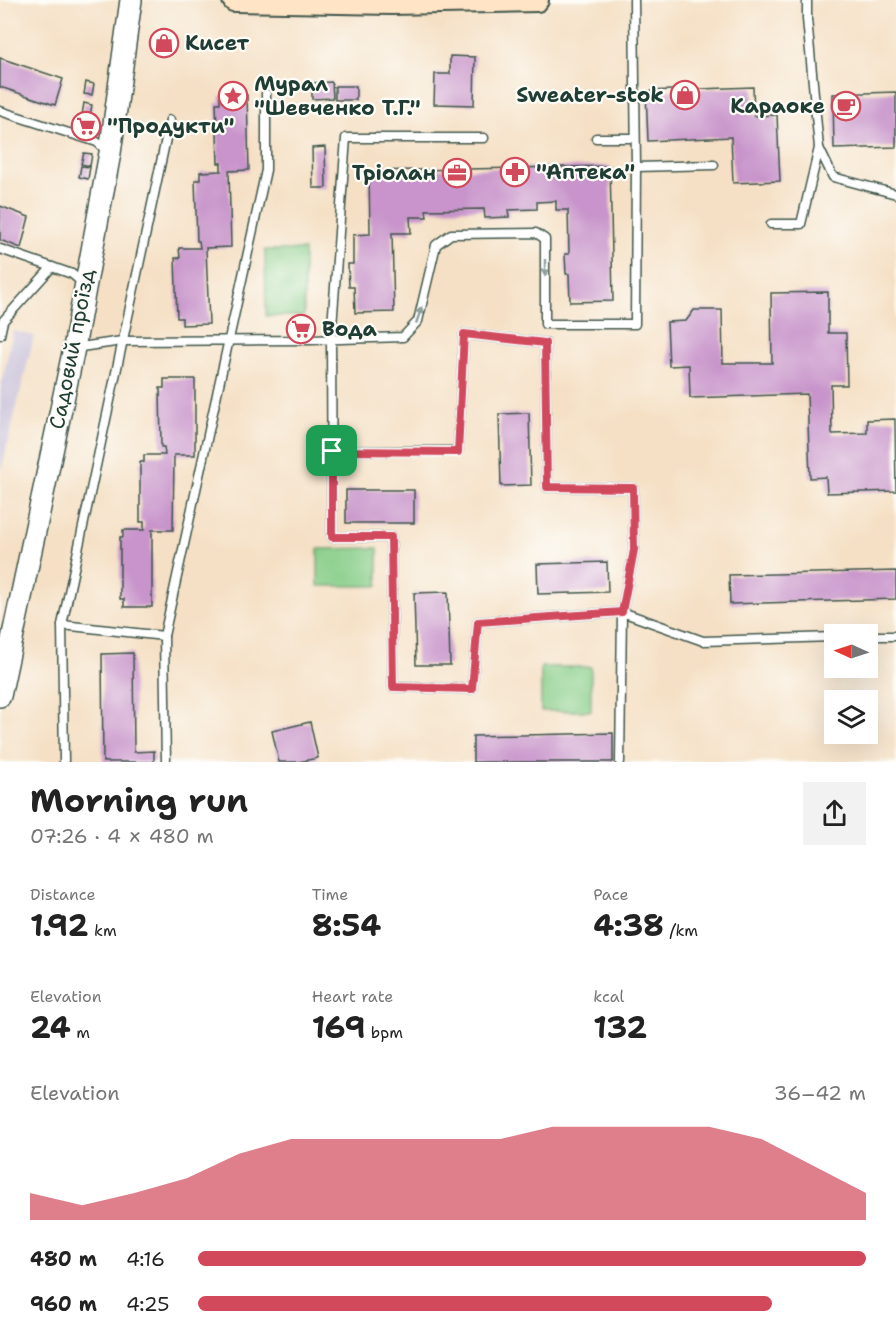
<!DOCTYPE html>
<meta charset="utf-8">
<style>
body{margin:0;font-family:"Shantell Sans",sans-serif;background:#f2f2f2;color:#222;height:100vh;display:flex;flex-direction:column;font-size:22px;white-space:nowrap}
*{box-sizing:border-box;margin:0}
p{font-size:20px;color:#767676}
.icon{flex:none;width:33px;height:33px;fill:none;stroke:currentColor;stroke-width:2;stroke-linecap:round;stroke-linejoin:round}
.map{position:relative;height:762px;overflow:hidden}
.side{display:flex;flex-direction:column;background:#fff;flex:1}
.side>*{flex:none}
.needle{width:39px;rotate:273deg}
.buttons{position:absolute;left:824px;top:624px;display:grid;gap:12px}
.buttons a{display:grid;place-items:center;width:54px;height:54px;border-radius:0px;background:#fff;box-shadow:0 6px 24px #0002;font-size:30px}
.pin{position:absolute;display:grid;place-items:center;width:51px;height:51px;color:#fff;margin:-26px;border-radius:12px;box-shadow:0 3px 9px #0006}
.round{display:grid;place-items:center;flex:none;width:63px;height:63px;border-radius:0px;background:#f2f2f2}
.overview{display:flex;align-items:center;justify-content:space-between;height:102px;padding:0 30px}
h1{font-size:33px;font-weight:700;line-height:45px}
.metrics{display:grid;grid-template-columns:repeat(3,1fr);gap:9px;height:102px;padding:6px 30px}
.metrics div{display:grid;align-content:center}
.metrics b{font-size:30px;font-weight:700}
.metrics small{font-size:16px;font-weight:400}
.metrics p{font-size:16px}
.chart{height:168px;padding:12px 30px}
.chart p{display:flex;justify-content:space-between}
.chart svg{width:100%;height:108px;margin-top:6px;fill:#d1495b;opacity:.7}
ul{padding:0 30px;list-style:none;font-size:20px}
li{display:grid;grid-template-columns:96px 72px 1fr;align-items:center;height:45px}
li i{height:15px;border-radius:8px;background:#d1495b}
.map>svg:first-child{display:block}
.industrial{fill:#c7c0d9}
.green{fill:#87cd88;stroke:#53855e;stroke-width:1.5}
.building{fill:#c894cb}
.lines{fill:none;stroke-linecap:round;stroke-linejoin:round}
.service-casing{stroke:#3f554a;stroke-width:11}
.tertiary-casing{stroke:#3f554a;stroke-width:24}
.secondary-casing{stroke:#3f554a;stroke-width:26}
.service{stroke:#fff;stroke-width:8}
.tertiary{stroke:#fff;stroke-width:21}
.secondary{stroke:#ffe4c6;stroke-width:22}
.oneway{fill:#8f9e9a}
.route-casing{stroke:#fff;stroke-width:12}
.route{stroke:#d1495b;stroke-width:8}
.labels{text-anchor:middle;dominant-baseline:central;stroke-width:4.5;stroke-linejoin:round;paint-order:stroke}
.poi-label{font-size:21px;font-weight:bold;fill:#1f3d34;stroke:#fdfcf7;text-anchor:start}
.street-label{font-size:21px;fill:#1f3d34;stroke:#fdfcf7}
</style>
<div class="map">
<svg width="896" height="762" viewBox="0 0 896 762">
<rect width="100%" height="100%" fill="#fdfcf7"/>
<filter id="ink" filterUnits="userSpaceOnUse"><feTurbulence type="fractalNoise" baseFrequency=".0167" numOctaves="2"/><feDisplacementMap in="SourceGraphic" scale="12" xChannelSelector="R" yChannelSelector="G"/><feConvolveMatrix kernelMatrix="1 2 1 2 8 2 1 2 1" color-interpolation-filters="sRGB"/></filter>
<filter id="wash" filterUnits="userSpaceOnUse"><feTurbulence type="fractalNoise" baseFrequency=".008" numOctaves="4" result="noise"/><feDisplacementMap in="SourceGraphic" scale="24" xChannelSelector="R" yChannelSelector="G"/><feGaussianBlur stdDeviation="1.35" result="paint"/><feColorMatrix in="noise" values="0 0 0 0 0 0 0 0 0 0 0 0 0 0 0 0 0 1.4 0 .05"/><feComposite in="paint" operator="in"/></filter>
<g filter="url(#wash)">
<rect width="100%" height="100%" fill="#f5e0c5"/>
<!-- industrial -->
<path class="industrial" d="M13,331L34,336L0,474V390Z"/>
<!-- green -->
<g class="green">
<path d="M265,250H304V316H266Z"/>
<path d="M378,548V586H318V549Z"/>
<rect x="541" y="667" width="50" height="44"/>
</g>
<g id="blocks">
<!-- building -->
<g class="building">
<rect x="159" y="40" width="11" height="6"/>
<path d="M450,56L475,57L474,105L434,104L435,74H450Z"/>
<path d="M0,58L63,79L55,105L0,87Z"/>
<path d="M86,82L94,84L92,95L84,94Z"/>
<path d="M332,82L333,98L312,99V83Z"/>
<rect x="335" y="86" width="21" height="14"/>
<path d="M753,87L754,116L777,115L780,181L733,183L731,137L648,141L646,91Z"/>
<path d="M896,92V147L834,149L833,94Z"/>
<path d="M247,95L249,170L229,171L231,247L206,248L209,324L182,325V318H177L175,258H180L179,248H200L199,241H197L195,180H200V172L221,171V163H218L216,103H220V96Z"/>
<path d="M84,103L92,105L90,116L82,115Z"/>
<path d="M81,116L90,118L88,130L79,128Z"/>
<path d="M325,147L326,188H313L312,148Z"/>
<path d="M84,153L92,154L90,166L81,164Z"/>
<path d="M81,166L90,167L88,179L79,177Z"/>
<path d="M610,166L613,301L570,302L569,274H566L565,254H569L568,210H556V201L537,202V209L508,210L509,217L485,218L484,209L426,210L427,217H410L411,233H392L394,312L355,313L354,287H349L348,264H353V235L370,234L369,171Z"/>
<path d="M0,206L29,217L21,248L0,240Z"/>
<path d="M828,292V333H846L847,385H831L832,434L867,433V420L895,419L896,491L827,493L826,477L810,478L807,394L690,398L689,365L669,366L667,322L686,321L694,310H722L723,363H772L771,293Z"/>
<circle cx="301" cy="329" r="5"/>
<path d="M164,379H195V455H174L173,530H152V607H124V599H120V537H123V530H144V522H140V462H144V455H165L164,447H161L160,388H164Z"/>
<path d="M529,413L531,485L501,486L499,414Z"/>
<rect x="346" y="490" width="68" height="33"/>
<path d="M607,562L608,592L538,594L537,564Z"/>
<path d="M896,571V599L730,604L729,575Z"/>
<path d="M448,592L450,665H416L414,593Z"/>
<path d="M133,653L134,752L154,751V762H103L102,654Z"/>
<path d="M310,722L318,758L298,762H279L272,731Z"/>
<path d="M613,733V762H473V736Z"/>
</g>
</g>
</g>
<g filter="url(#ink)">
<use href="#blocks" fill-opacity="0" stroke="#3f554a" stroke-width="1.5"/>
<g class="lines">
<!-- service casing -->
<g class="service-casing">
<g id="service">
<path d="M0,111L97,142L108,152"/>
<path d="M484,138H346L331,340L332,537H391L393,687L472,689L478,622L622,612L703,641L834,637"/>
<path d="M596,138H635"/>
<path d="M819,148L833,177L896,194"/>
<path d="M636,167L714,165"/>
<path d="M771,224H801L819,148L807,19V0"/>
<path d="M0,249L52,267"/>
<path d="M0,335L3,321L52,267L72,274L85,285"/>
<path d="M74,348L122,341L311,340L403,337L418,321L436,245L451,234L536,233L545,239V324H635L636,167L634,0"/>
<path d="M332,451H458L464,334L545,343L547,487L633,488L634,550L622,612L620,762"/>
<path d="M62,625L164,636"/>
<path d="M867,636H896"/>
<path d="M64,762L62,625L170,120"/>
<path d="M166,762L164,636L266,170V94"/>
</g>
</g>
<!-- tertiary casing -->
<g class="tertiary-casing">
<path id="tertiary" d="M0,696L74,348L110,153L131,0"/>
</g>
<!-- secondary casing -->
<g class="secondary-casing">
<path id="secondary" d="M234,0L391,3L537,0"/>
</g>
<!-- service -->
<use href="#service" class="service"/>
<!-- tertiary -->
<use href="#tertiary" class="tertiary"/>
<!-- secondary -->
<use href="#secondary" class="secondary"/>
</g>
<!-- one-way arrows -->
<defs><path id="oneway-solid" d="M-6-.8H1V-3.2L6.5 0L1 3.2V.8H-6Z" transform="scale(1.5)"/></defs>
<g class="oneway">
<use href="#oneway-solid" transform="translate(545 268) rotate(90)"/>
<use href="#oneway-solid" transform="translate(419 315) rotate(-71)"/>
</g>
</g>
<g class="lines" filter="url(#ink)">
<!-- route casing -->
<g class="route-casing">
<path id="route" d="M464,334L545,343L547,487L633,488L634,550L622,612L478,622L472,689L393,687L391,537H332V451L458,452Z"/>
</g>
<!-- route -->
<use href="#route" class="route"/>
</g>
<!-- icons -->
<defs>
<g id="shop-ring" transform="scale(1.5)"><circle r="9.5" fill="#fdfcf7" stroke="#d1495b" stroke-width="1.5"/><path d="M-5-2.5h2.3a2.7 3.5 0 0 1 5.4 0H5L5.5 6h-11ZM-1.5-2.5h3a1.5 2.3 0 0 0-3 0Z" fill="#d1495b"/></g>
<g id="sight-ring" transform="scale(1.5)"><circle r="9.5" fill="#fdfcf7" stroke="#d1495b" stroke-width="1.5"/><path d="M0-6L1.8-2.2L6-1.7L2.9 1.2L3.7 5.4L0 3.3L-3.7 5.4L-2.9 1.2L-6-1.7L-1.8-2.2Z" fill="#d1495b"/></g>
<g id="cafe-ring" transform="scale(1.5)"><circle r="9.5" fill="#fdfcf7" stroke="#d1495b" stroke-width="1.5"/><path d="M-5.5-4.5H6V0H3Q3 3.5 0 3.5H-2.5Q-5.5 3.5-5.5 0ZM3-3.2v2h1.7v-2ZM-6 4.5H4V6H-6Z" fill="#d1495b"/></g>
<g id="supermarket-ring" transform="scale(1.5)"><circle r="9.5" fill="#fdfcf7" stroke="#d1495b" stroke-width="1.5"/><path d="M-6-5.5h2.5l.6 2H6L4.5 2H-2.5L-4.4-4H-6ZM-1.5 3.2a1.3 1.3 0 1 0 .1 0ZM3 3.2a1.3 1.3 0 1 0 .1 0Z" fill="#d1495b"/></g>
<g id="pharmacy-ring" transform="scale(1.5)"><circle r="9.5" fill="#fdfcf7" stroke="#d1495b" stroke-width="1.5"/><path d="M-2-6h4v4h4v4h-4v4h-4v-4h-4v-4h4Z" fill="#d1495b"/></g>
<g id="office-ring" transform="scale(1.5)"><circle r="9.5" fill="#fdfcf7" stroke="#d1495b" stroke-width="1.5"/><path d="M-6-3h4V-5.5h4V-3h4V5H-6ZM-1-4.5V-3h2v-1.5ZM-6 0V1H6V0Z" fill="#d1495b"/></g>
</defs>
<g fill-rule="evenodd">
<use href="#shop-ring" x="164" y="43"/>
<use href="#shop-ring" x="685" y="95"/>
<use href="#sight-ring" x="233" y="96"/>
<use href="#cafe-ring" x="846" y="106"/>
<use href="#supermarket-ring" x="86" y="126"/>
<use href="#pharmacy-ring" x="515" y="172"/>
<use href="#office-ring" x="457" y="173"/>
<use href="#supermarket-ring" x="301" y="329"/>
</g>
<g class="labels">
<!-- poi labels -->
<g class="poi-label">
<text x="185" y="43">Кисет</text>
<text x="254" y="84">Мурал<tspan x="254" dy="24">"Шевченко Т.Г."</tspan></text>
<text x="664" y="95" text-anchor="end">Sweater-stok</text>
<text x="825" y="106" text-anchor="end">Караоке</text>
<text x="107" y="126">"Продукти"</text>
<text x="536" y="172">"Аптека"</text>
<text x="436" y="173" text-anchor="end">Тріолан</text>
<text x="322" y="329">Вода</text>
</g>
<!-- street labels -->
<g class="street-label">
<text transform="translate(72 349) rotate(-79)">Садовий проїзд</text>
</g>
</g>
</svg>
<div class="buttons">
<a><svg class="needle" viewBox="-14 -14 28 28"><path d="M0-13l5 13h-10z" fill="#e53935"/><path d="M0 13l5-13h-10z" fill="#767676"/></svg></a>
<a><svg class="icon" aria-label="layers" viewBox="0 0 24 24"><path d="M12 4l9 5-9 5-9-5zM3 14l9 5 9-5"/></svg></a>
</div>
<div class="pin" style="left:332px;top:451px;background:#1e9e55"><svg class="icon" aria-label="arrive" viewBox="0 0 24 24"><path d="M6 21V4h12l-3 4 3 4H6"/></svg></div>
</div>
<section class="side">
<div class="overview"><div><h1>Morning run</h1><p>07:26 · 4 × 480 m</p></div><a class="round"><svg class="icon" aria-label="share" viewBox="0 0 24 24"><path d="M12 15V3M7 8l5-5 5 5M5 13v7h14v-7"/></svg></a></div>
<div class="metrics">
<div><p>Distance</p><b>1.92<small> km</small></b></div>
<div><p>Time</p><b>8:54</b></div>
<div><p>Pace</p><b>4:38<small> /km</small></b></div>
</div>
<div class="metrics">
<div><p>Elevation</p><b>24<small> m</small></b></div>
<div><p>Heart rate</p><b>169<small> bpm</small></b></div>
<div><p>kcal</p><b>132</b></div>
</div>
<div class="chart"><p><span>Elevation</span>36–42 m</p>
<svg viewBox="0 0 160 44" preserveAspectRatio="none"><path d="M0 44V33L10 38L20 33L30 27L40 17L50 11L60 11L70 11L80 11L90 11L100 6L110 6L120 6L130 6L140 11L150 22L160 33V44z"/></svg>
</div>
<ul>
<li><b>480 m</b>4:16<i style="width:100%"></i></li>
<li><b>960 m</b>4:25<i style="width:86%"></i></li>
</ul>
</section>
